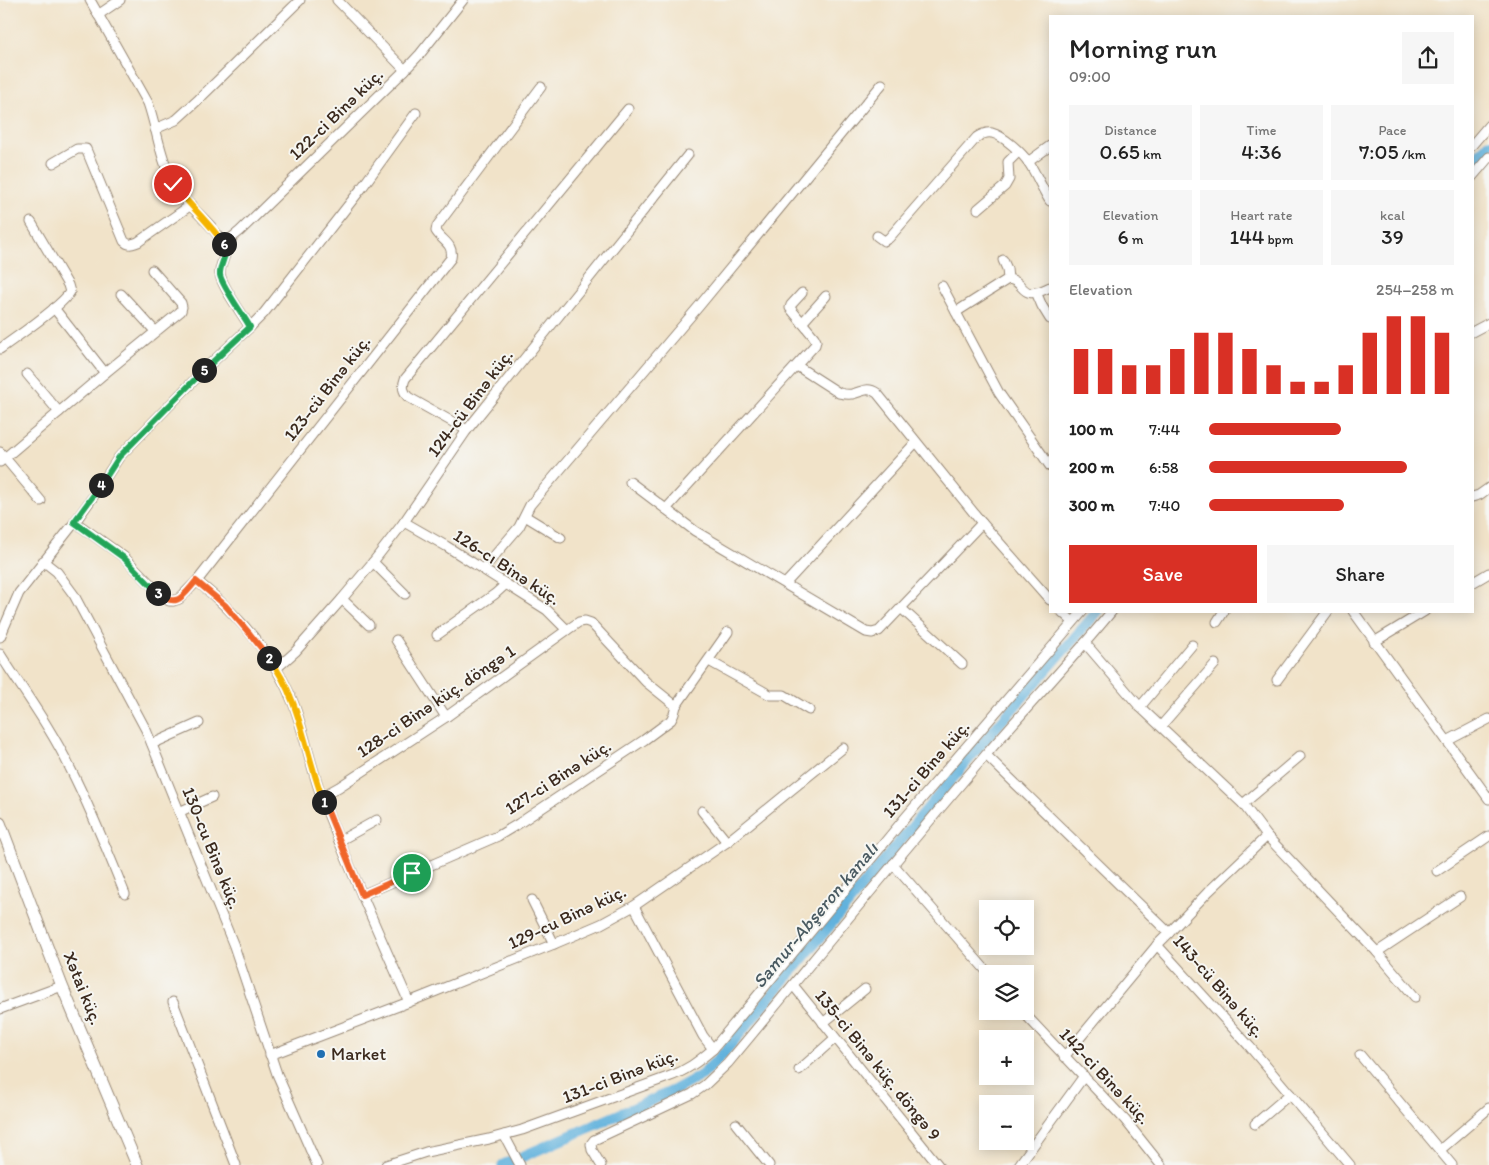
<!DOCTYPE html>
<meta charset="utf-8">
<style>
body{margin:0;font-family:Itim,sans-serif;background:#f6f6f6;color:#222;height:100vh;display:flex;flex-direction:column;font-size:19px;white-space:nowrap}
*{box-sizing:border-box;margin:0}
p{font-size:16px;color:#767676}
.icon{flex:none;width:28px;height:28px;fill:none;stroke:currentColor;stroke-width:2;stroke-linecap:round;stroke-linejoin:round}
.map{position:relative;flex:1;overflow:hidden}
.details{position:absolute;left:1049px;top:15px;width:425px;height:598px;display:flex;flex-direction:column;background:#fff;border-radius:0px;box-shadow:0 2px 12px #0003}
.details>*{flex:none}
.fabs{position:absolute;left:979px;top:900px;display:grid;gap:10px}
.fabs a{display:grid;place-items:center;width:55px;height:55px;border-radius:0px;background:#fff;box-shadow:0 2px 12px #0003;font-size:25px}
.pin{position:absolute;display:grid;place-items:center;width:42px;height:42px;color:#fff;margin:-21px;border:2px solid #fff;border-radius:50%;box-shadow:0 1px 5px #0007}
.km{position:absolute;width:25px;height:25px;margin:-12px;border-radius:50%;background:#222;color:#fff;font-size:14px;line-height:25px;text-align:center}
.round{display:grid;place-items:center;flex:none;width:52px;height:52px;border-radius:0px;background:#f6f6f6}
.overview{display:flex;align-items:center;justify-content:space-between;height:85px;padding:0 20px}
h1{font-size:28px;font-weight:600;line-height:38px}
.stats{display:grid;grid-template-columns:repeat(3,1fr);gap:8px;height:85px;padding:5px 20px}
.stats div{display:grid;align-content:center;border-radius:0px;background:#f6f6f6;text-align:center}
.stats b{font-size:21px;font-weight:600}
.stats small{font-size:14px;font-weight:400}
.stats p{font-size:14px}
.chart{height:140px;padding:10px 20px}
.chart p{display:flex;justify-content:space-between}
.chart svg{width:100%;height:90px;margin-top:5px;stroke:#d93025;stroke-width:6}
.primary-button{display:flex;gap:10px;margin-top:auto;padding:10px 20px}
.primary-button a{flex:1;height:58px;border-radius:0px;background:#d93025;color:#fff;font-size:20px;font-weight:600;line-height:58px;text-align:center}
.primary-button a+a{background:#f6f6f6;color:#222}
ul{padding:0 20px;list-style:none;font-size:16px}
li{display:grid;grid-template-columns:80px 60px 1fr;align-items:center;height:38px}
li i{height:12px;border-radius:6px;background:#d93025}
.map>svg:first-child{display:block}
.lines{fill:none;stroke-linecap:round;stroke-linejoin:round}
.canal{stroke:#62b2dd;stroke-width:11}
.minor-casing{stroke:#968674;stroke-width:11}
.tertiary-casing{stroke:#968674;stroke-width:13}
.minor{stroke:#fff;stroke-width:9}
.tertiary{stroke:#fff;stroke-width:11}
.split-1-casing{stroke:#fff;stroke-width:10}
.split-2-casing{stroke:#fff;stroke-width:10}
.split-3-casing{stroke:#fff;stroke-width:10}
.split-4-casing{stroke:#fff;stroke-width:10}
.split-5-casing{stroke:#fff;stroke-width:10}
.split-6-casing{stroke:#fff;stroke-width:10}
.split-7-casing{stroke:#fff;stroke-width:10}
.split-1{stroke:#f0652b;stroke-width:6}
.split-2{stroke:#f5b400;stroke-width:6}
.split-3{stroke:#f0652b;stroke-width:6}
.split-4{stroke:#22a559;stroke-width:6}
.split-5{stroke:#22a559;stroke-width:6}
.split-6{stroke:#22a559;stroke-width:6}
.split-7{stroke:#f5b400;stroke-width:6}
.poi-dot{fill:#1f6fb2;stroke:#f6f6f2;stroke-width:2}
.labels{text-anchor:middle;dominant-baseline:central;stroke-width:4;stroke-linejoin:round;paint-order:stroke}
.street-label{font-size:18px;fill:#3b2a1e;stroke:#f6f6f2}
.poi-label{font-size:18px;fill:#3b2a1e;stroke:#f6f6f2;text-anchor:start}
.water-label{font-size:19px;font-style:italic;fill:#495a61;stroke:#f6f6f2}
</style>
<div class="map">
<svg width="1489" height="1165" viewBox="0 0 1489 1165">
<rect width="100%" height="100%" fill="#f6f6f2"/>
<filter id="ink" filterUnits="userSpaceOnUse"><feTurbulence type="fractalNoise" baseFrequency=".02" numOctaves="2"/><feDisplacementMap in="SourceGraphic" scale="10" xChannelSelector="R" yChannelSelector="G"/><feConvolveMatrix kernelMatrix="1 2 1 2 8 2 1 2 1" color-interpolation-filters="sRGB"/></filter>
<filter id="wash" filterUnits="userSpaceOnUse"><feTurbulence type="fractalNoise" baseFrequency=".0096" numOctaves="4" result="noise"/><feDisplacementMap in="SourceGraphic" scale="20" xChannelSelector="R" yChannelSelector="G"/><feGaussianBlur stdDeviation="1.12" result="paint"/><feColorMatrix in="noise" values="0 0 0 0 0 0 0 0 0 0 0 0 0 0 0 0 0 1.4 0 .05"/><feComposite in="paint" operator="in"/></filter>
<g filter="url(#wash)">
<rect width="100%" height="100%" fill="#f1e3c9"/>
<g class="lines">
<!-- canal -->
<g class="canal">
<path d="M1472,163L1489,144"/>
<path d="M503,1165L673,1091L702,1075L721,1056L978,748L1098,611"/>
</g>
</g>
</g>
<g filter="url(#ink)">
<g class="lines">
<!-- minor casing -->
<g class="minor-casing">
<g id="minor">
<path d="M337,0L405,70"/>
<path d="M98,15L120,0"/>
<path d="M155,129L176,120L199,99L300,0"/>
<path d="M1472,145L1489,125"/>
<path d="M1028,162L1050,146"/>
<path d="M53,163L77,149H86L124,241C129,246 132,244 138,242L191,205"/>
<path d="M1472,177L1489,157"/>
<path d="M978,209L1005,186L1009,179L1008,162L1018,152"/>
<path d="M877,236L884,241L889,238L977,137C982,134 987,132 992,133C1004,136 1022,153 1029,163C1037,175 1042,189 1050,201"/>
<path d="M224,244L240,231L405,70L420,54L463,0"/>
<path d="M1003,260L1007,269L1008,279"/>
<path d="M942,286L999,393L1050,466"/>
<path d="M1036,292L1042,306L1050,319"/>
<path d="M121,294L155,331"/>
<path d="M54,308L105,373"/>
<path d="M956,312L1008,279C1027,281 1018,303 1050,287"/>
<path d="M802,323L826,296"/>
<path d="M250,327L264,313L361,189L416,113"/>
<path d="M1472,332L1489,323"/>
<path d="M0,349C16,337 61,307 70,292L68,285L31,222"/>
<path d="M797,366L839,393C844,394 848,395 852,394C862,392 867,386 877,393L982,523L1050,600"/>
<path d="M27,374L59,412"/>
<path d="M467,430L408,397C403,391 402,387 405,379L628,109"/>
<path d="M0,452L41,501"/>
<path d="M0,462L105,373L181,311L182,307L181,303L152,270"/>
<path d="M630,482L695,531L866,632L872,633L879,631L982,523"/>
<path d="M1472,497L1479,495L1489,488"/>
<path d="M666,509L815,345L816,341L814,337L790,308L791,305L802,293"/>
<path d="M525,516L561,538"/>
<path d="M75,522L124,557L160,594L169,601H173L179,599L197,581L451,258C454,244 442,241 436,231L437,226L541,87"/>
<path d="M404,522L446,546L547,610L567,630L579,622L585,621L591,623L646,682L676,706"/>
<path d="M43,561L57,572L74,595L146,730L234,946L277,1074L317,1165"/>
<path d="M373,562L405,594"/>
<path d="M483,569L519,527L530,505L700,305L882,84"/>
<path d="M197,581C237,614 275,655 294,705C306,738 312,773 325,806C351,872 380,937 409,1002"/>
<path d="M1472,583L1489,573"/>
<path d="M785,584L916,442"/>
<path d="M342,599L369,625"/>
<path d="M902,609L962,664"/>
<path d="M1061,611L1073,622"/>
<path d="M1353,611L1489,799"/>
<path d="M1217,622L1224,611"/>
<path d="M437,635L495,594L506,584"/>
<path d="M0,637L19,593L75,522L95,494L119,457L207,367L250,327C243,315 222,287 220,274C219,264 229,254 224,245C212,221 186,207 173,183C160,158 157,129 148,103L90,0"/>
<path d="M396,640L446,717"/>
<path d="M1374,642L1425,611"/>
<path d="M1085,643L1140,707L1243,804L1267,836L1377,952L1415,997"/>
<path d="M0,654C24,692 51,728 70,768C91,809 108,852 125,894"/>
<path d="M709,661L770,695H784L809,710"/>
<path d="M277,668L295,652L342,599L373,562L404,522L467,430L688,155"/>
<path d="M1277,680L1328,611"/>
<path d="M1140,707L1192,645"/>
<path d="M1161,726L1215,664"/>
<path d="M1447,741L1489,719"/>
<path d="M152,744L199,723"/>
<path d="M986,755L1169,933L1157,945L1250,1047L1350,1165"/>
<path d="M321,797L339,787L446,717L567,630"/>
<path d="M1243,804L1300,756"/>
<path d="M702,811L727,842"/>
<path d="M179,812L212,797"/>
<path d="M339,841L377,820"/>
<path d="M893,864L989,974"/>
<path d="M1437,871L1489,836"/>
<path d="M362,895L498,836L518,824L644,740L671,720L674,714L676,706L728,632"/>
<path d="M532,900L554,944"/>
<path d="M634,906L703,1036L713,1049"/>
<path d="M1169,933L1209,891L1267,836"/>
<path d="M1377,952L1460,897"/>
<path d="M793,985L938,1165"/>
<path d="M173,1002L236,1165"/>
<path d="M0,1009L62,986"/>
<path d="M1022,1011L1125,1120L1161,1165"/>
<path d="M823,1023L865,989"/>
<path d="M270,1055L409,1002L554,944L601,924L634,906L727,842L843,748"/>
<path d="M1360,1055L1452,1165"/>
<path d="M1064,1057L1157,945"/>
<path d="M799,1070L835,1038"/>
<path d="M736,1124L769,1165"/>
<path d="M1255,1124L1290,1094"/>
<path d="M504,1135L520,1165"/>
<path d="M1440,1150L1489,1108"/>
<path d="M386,1165L426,1152L489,1139L522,1130L668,1077C686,1071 699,1061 713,1049L905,818L1083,611"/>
<path d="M601,1165L592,1150L591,1144L594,1140L692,1094L705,1085L728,1063C813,961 897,858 984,757C1026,708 1071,661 1112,611"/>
<path d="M1019,1165L1084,1076"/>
</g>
</g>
<!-- tertiary casing -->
<g class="tertiary-casing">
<path id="tertiary" d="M0,823L62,986L137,1165"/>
</g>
<!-- minor -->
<use href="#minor" class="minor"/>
<!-- tertiary -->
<use href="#tertiary" class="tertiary"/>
</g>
</g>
<g class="lines" filter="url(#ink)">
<!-- split-1 casing -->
<g class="split-1-casing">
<path id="split-1" d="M324,802L362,895L412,873"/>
</g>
<!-- split-2 casing -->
<g class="split-2-casing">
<path id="split-2" d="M269,658C301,700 305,754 324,802"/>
</g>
<!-- split-3 casing -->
<g class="split-3-casing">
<path id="split-3" d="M158,593C177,609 183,596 196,581L225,605L250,634L269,658"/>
</g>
<!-- split-4 casing -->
<g class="split-4-casing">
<path id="split-4" d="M101,485L74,522L124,558L158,593"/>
</g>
<!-- split-5 casing -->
<g class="split-5-casing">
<path id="split-5" d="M101,485L119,457L204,370"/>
</g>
<!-- split-6 casing -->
<g class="split-6-casing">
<path id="split-6" d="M204,370L250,327C244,316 222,286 220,275C219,264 229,255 224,244"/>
</g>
<!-- split-7 casing -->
<g class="split-7-casing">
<path id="split-7" d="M173,184C189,205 209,222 224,244"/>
</g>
<!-- split-1 -->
<use href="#split-1" class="split-1"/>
<!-- split-2 -->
<use href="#split-2" class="split-2"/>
<!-- split-3 -->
<use href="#split-3" class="split-3"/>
<!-- split-4 -->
<use href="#split-4" class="split-4"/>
<!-- split-5 -->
<use href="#split-5" class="split-5"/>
<!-- split-6 -->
<use href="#split-6" class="split-6"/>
<!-- split-7 -->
<use href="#split-7" class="split-7"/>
</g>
<!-- markers -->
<circle class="poi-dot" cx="321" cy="1054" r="5"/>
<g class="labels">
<!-- street labels -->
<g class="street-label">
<text transform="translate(336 114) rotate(-44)">122-ci Binə küç.</text>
<text transform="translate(327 388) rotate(-52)">123-cü Binə küç.</text>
<text transform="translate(470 403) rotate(-53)">124-cü Binə küç.</text>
<text transform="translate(507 567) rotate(33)">126-cı Binə küç.</text>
<text transform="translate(436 701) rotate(-34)">128-ci Binə küç. döngə 1</text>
<text transform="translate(926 769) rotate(-49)">131-ci Binə küç.</text>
<text transform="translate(558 777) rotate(-33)">127-ci Binə küç.</text>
<text transform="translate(212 848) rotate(68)">130-cu Binə küç.</text>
<text transform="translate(567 917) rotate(-25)">129-cu Binə küç.</text>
<text transform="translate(1219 986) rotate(49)">143-cü Binə küç.</text>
<text transform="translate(83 988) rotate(68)">Xətai küç.</text>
<text transform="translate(878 1065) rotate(51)">135-ci Binə küç. döngə 9</text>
<text transform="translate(620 1076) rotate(-21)">131-ci Binə küç.</text>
<text transform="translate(1105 1076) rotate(47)">142-ci Binə küç.</text>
</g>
<!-- poi labels -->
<g class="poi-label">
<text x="331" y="1054">Market</text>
</g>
<!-- water labels -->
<g class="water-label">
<text transform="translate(815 915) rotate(-50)">Samur-Abşeron kanalı</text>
</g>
</g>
</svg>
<div class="fabs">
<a><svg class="icon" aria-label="locate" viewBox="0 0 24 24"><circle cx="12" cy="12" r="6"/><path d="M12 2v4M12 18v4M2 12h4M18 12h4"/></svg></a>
<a><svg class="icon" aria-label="layers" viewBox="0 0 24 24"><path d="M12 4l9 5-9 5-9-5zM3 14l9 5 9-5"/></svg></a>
<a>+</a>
<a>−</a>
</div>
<div class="pin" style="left:412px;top:873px;background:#1e9e55"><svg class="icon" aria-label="arrive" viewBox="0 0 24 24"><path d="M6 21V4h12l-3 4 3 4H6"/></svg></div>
<div class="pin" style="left:173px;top:184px;background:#d93025"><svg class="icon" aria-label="check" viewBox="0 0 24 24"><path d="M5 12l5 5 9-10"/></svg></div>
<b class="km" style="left:324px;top:802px">1</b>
<b class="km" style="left:269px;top:658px">2</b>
<b class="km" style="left:158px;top:593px">3</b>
<b class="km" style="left:101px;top:485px">4</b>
<b class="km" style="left:204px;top:370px">5</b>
<b class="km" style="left:224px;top:244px">6</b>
<section class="details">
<div class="overview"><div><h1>Morning run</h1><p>09:00</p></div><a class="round"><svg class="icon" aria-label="share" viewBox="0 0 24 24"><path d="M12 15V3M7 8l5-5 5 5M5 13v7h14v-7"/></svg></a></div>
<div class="stats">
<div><p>Distance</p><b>0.65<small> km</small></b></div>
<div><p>Time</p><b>4:36</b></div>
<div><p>Pace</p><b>7:05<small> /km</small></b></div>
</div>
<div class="stats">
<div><p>Elevation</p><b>6<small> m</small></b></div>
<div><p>Heart rate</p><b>144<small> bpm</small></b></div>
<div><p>kcal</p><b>39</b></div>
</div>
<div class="chart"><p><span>Elevation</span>254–258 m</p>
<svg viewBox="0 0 160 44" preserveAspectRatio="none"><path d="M5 44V22M15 44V22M25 44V30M35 44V30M45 44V22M55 44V14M65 44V14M75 44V22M85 44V30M95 44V38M105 44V38M115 44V30M125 44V14M135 44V6M145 44V6M155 44V14"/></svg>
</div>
<ul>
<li><b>100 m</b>7:44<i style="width:54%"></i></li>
<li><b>200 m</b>6:58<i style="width:81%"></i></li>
<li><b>300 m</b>7:40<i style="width:55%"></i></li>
</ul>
<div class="primary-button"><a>Save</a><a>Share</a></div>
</section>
</div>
